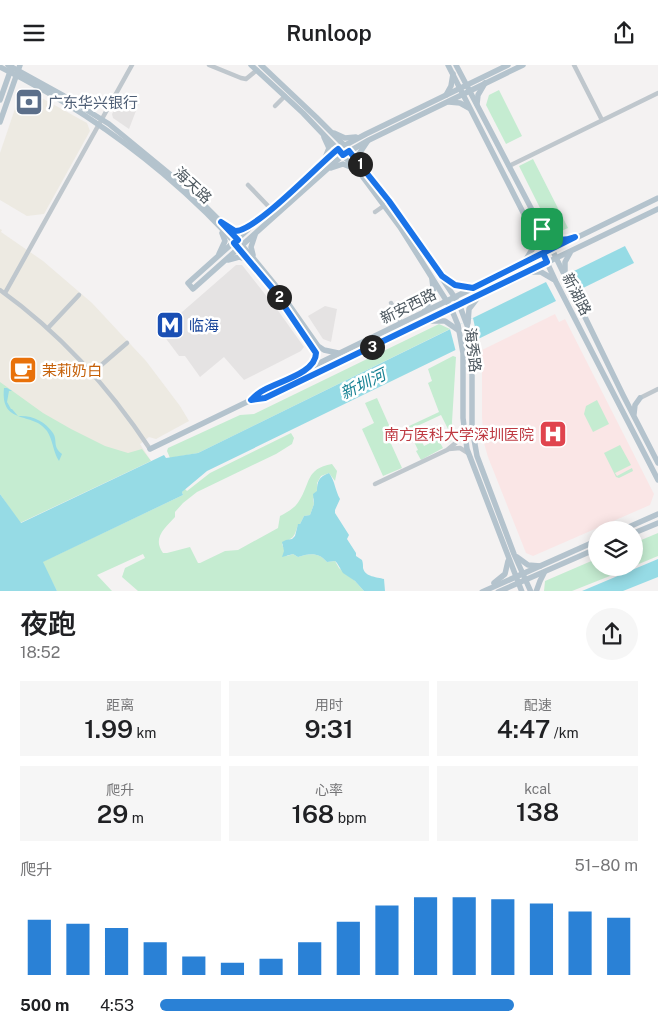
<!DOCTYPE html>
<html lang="zh">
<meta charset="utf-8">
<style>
body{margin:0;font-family:"Public Sans","Noto Sans SC",sans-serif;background:#f6f6f6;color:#202124;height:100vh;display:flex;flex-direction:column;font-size:19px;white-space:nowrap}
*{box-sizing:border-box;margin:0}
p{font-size:16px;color:#757577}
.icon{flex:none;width:28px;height:28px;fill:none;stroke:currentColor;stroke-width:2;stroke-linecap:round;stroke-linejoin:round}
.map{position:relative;height:526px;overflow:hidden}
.drawer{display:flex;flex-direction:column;background:#fff;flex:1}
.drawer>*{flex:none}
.controls{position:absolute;left:588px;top:456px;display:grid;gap:10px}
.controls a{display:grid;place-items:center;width:55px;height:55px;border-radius:50%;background:#fff;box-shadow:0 2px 12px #0003;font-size:25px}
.pin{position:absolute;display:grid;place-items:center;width:42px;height:42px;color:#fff;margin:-21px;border-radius:10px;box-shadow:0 2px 8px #0006}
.km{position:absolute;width:25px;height:25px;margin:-12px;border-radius:50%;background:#222;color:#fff;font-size:14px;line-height:25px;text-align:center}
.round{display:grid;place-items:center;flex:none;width:52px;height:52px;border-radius:26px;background:#f6f6f6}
.head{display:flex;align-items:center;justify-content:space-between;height:85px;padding:0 20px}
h1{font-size:28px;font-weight:600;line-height:38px}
.stats{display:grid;grid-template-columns:repeat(3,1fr);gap:8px;height:85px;padding:5px 20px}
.stats div{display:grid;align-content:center;border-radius:0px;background:#f6f6f6;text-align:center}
.stats b{font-size:25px;font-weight:600}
.stats small{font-size:14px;font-weight:400}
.stats p{font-size:14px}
.chart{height:140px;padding:10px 20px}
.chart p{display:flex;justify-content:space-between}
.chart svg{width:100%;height:90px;margin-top:5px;stroke:#2a81d6;stroke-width:6}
ul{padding:0 20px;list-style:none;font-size:16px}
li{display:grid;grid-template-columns:80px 60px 1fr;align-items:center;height:38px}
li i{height:12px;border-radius:6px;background:#2a81d6}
header{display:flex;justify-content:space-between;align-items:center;height:65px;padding:0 20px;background:#fff;font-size:22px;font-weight:600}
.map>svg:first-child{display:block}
.commercial{fill:#edeae2}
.education{fill:#e5e3e3}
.medical{fill:#fae6e6}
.green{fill:#c5ecd1}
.water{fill:#96dbe5}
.pier{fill:#f4f2f2}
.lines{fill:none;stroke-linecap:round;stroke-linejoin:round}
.minor{stroke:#bfc7cd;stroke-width:4.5}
.major{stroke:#b4c3cd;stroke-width:5.5}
.route-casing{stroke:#fff;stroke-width:10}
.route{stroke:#1a73e8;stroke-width:6}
.labels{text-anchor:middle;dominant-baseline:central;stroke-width:5;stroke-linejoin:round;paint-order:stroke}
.service-label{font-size:15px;fill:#4e5e75;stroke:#fff;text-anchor:start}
.street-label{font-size:15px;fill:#4b565e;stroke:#fff}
.transit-label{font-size:15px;fill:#164399;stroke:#fff;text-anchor:start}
.food-label{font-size:15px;fill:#c56008;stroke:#fff;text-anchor:start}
.health-label{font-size:15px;fill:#be3a42;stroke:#fff;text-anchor:end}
.water-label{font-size:16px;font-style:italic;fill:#188294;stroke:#fff}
</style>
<header><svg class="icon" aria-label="menu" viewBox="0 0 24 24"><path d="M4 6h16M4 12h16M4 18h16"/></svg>Runloop<svg class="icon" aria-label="share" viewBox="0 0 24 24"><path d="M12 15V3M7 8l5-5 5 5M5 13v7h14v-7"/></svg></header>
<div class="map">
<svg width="658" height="527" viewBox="0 0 658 527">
<rect width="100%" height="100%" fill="#f4f2f2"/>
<!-- commercial -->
<g class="commercial">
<path d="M29,26L87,58L90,66L44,149L27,151L0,135V88L20,29Z"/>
<path d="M0,164L2,165L1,167L43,196L92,238L146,296L180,341L189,356L156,374L149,372L140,379L151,396L0,429Z"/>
</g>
<!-- education -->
<g class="education">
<path d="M123,29L139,38L129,64L113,53L112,49Z"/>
<path d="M236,200H242L279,247L304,282L301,286L244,315L224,292L200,312L185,291H179L164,271L166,261Z"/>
<path d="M325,241L337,244L331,277L323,274L308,251Z"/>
</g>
<!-- medical -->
<path class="medical" d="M555,249L559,257L565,254L654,429L650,440L533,491L526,488L488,392L484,378L482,353V285Z"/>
<!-- green -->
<g class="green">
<path d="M499,25L522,71L506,79L486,40L489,30Z"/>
<path d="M533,94L568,163L559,167L553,154L547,157L519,101Z"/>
<path d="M439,259L450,264L198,388L170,393L167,386L168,383L240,350L254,349Z"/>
<path d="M453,291L456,292L452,357L453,369L451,376L445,379L442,372L450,368L441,350L415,362L424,381L438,374L443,383L421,395L416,386L418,385L407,362L439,347L428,318L432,316L428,304Z"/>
<path d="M0,317L43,348L71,364L105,381L128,388L142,384L151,396L20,458L0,429Z"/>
<path d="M377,333L393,369L388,372L402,403L383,411L362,364L374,358L365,338Z"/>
<path d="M597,335L609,359L593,367L584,349L586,341Z"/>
<path d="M291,368L294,373L292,379L276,389L197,427L183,438L175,447V452C165,463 152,473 163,488H167L190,482L198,498H200L225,486L238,485L278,463L280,451C286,448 295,443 299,436C311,418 305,404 332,399L337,406L335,416L329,408L321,411L317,418V427L313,434L314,439L310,450L304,451L300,459L298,460C293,475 294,471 282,479L287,491L293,489L298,492C309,488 319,487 327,497L335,496L339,503L355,516L364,526H138L122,512L125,503L145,493L143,489L97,510L112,526H57L42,497L183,430L182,427L185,424L187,426L210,408Z"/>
<path d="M620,380L631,400L615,408L617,411L632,403L633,406L619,413L616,412L604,388Z"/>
<path d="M658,468V491L634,501V478Z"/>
<path d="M596,494V502L630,503L572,526H544L545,516Z"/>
</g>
<!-- water -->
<g class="water">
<path d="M625,181L634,198L581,224L572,207Z"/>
<path d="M546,217L556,236L207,406L182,427L183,430L43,497L57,526H0V429L21,458L164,390L166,393L198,388Z"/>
<path d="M4,323H7L12,326H9L7,337L11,344H12L18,351C32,350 45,356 53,368C58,376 52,381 62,389L59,396C53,387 53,375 47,366C33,346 0,361 4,323Z"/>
<path d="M329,408C335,416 335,425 340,434L335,445V448L349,470L347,474L356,488V491L362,495C363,498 363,500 363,503C365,512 377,512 384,514L385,526H364L355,516L343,508L337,498L335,496L327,497C319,487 309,488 298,492L293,489L282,492L284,486L282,477L286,475L292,474L295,471L298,459H300L304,451L310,450L314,439L313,429L317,426C317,416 319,412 329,408Z"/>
<path d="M658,494V512L623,526H582Z"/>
</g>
<!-- pier -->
<path class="pier" d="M473,253L478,276L456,287L450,264Z"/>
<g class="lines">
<!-- minor -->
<g class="minor">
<path d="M209,0L241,13L246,14L257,5"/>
<path d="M574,0L602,55"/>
<path d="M275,41L285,31"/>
<path d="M509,101L658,28"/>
<path d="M248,120L271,144"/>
<path d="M375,147L385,140"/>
<path d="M0,225C60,268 109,322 150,384"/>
<path d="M5,228L132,0"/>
<path d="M391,238L401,258"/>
<path d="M48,263L79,230"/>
<path d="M92,308L127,278"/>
<path d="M640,333L658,324"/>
<path d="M449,384L460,383L468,388"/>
<path d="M375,419L447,385L458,376L464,366"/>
</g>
<!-- major -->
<g class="major">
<path d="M8,0L64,31L109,59L188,124L221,157L254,194L276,221L318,281L324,285L338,288"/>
<path d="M251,0L303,48L360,108L400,162L451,243L458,260L463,288V353L467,384L522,527"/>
<path d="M261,0L316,52L344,80L367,108L426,189L459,239L467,260L472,283V363L477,391L514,489L531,527"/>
<path d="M448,0L531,163L556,217L658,415"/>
<path d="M456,0L542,164L623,330L658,398"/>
<path d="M508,0L366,69L338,84L188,218L193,224L343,90L369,75L523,0"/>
<path d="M0,2C115,59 222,146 294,253C300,262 315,279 316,288C317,294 314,298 310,302"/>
<path d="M446,30L451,21L453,9"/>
<path d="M0,35L11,4"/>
<path d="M449,37L460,38L469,43"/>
<path d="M477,39L478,30L485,18"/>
<path d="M0,57L20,0"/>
<path d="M334,68L345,73L356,72"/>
<path d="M324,72L329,83L325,93"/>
<path d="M362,97L359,89L367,77"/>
<path d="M331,103L343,99L353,103"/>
<path d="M228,162L237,166L247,163"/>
<path d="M545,168L554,175H566"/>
<path d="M219,189L225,176L222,168"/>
<path d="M253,190L251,182L255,170"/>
<path d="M228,195L239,192L248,195"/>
<path d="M525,196L533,183V170"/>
<path d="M530,207H541L553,214"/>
<path d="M565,210V197L570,188"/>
<path d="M445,214L457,221L471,223"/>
<path d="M425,244L434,231L432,214"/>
<path d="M428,256H445L458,265"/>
<path d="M468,258L469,244L479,231"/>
<path d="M251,335L262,326L658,133"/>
<path d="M634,349L635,340L640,333"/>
<path d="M150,384L251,335L265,333L658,144"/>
<path d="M622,465L658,449"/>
<path d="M634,468L658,458"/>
<path d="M517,492L528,500L540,501"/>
<path d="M494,518L505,509L508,496"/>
<path d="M482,527L596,476"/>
<path d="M498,527L596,484"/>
<path d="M536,527L540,516L544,508"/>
</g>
</g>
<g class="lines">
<!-- route casing -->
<g class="route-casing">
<path id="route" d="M542,164L551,184L473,223L455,220L442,211L389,136L349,86L343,90L338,84C318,100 255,167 235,166L221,157L238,175L234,178L272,223L316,288C316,308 279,316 264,325C259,327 255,331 251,335L265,333L547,197L543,188L575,172C561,177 552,176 542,164"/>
</g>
<!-- route -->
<use href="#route" class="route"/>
</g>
<!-- icons -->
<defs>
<g id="bank-square" transform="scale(1.4375)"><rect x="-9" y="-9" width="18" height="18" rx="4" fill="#5c6f8a" stroke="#fff"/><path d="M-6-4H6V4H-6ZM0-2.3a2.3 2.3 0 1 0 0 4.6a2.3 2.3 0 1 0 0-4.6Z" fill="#fff"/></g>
<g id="metro-square" transform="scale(1.4375)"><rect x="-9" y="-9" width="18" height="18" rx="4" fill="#1a4fb4" stroke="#fff"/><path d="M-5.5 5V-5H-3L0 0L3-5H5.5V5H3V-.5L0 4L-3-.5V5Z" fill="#fff"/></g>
<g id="cafe-square" transform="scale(1.4375)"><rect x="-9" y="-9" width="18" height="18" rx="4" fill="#e8710a" stroke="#fff"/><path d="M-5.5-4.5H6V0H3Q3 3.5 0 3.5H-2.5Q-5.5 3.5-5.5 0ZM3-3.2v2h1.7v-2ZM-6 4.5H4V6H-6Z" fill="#fff"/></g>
<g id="hospital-square" transform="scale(1.4375)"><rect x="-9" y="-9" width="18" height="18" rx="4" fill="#e0444e" stroke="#fff"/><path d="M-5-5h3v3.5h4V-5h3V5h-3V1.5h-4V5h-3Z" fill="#fff"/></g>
</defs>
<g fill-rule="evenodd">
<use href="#bank-square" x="29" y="37"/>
<use href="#metro-square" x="170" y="260"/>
<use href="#cafe-square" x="23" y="305"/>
<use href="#hospital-square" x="553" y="369"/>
</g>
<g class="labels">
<!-- service labels -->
<g class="service-label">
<text x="48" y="37">广东华兴银行</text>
</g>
<!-- street labels -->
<g class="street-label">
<text transform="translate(193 120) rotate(43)">海天路</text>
<text transform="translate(577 229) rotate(63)">新湖路</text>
<text transform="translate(408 241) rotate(-26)">新安西路</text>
<text transform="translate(473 285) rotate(83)">海秀路</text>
</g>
<!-- transit labels -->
<g class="transit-label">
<text x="189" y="260">临海</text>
</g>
<!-- food labels -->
<g class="food-label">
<text x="42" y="305">茉莉奶白</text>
</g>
<!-- health labels -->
<g class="health-label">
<text x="534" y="369">南方医科大学深圳医院</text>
</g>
<!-- water labels -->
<g class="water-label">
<text transform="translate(363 319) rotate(-26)">新圳河</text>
</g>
</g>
</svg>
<div class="controls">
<a><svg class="icon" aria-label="layers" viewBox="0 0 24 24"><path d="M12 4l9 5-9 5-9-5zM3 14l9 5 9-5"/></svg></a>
</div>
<div class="pin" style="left:542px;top:164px;background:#1e9e55"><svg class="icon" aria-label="arrive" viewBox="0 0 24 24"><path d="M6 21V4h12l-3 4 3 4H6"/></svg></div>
<b class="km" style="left:360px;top:99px">1</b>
<b class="km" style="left:279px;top:232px">2</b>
<b class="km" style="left:372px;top:282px">3</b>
</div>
<section class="drawer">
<div class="head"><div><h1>夜跑</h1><p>18:52</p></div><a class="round"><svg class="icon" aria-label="share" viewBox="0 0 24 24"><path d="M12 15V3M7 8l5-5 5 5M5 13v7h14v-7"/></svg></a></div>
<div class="stats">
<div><p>距离</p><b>1.99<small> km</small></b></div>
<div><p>用时</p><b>9:31</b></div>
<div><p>配速</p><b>4:47<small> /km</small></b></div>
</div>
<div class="stats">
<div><p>爬升</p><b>29<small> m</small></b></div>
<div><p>心率</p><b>168<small> bpm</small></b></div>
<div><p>kcal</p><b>138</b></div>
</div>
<div class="chart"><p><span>爬升</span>51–80 m</p>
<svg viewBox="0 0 160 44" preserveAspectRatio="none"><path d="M5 44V17M15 44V19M25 44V21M35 44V28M45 44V35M55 44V38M65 44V36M75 44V28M85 44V18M95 44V10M105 44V6M115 44V6M125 44V7M135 44V9M145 44V13M155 44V16"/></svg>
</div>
<ul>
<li><b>500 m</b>4:53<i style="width:74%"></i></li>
</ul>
</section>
